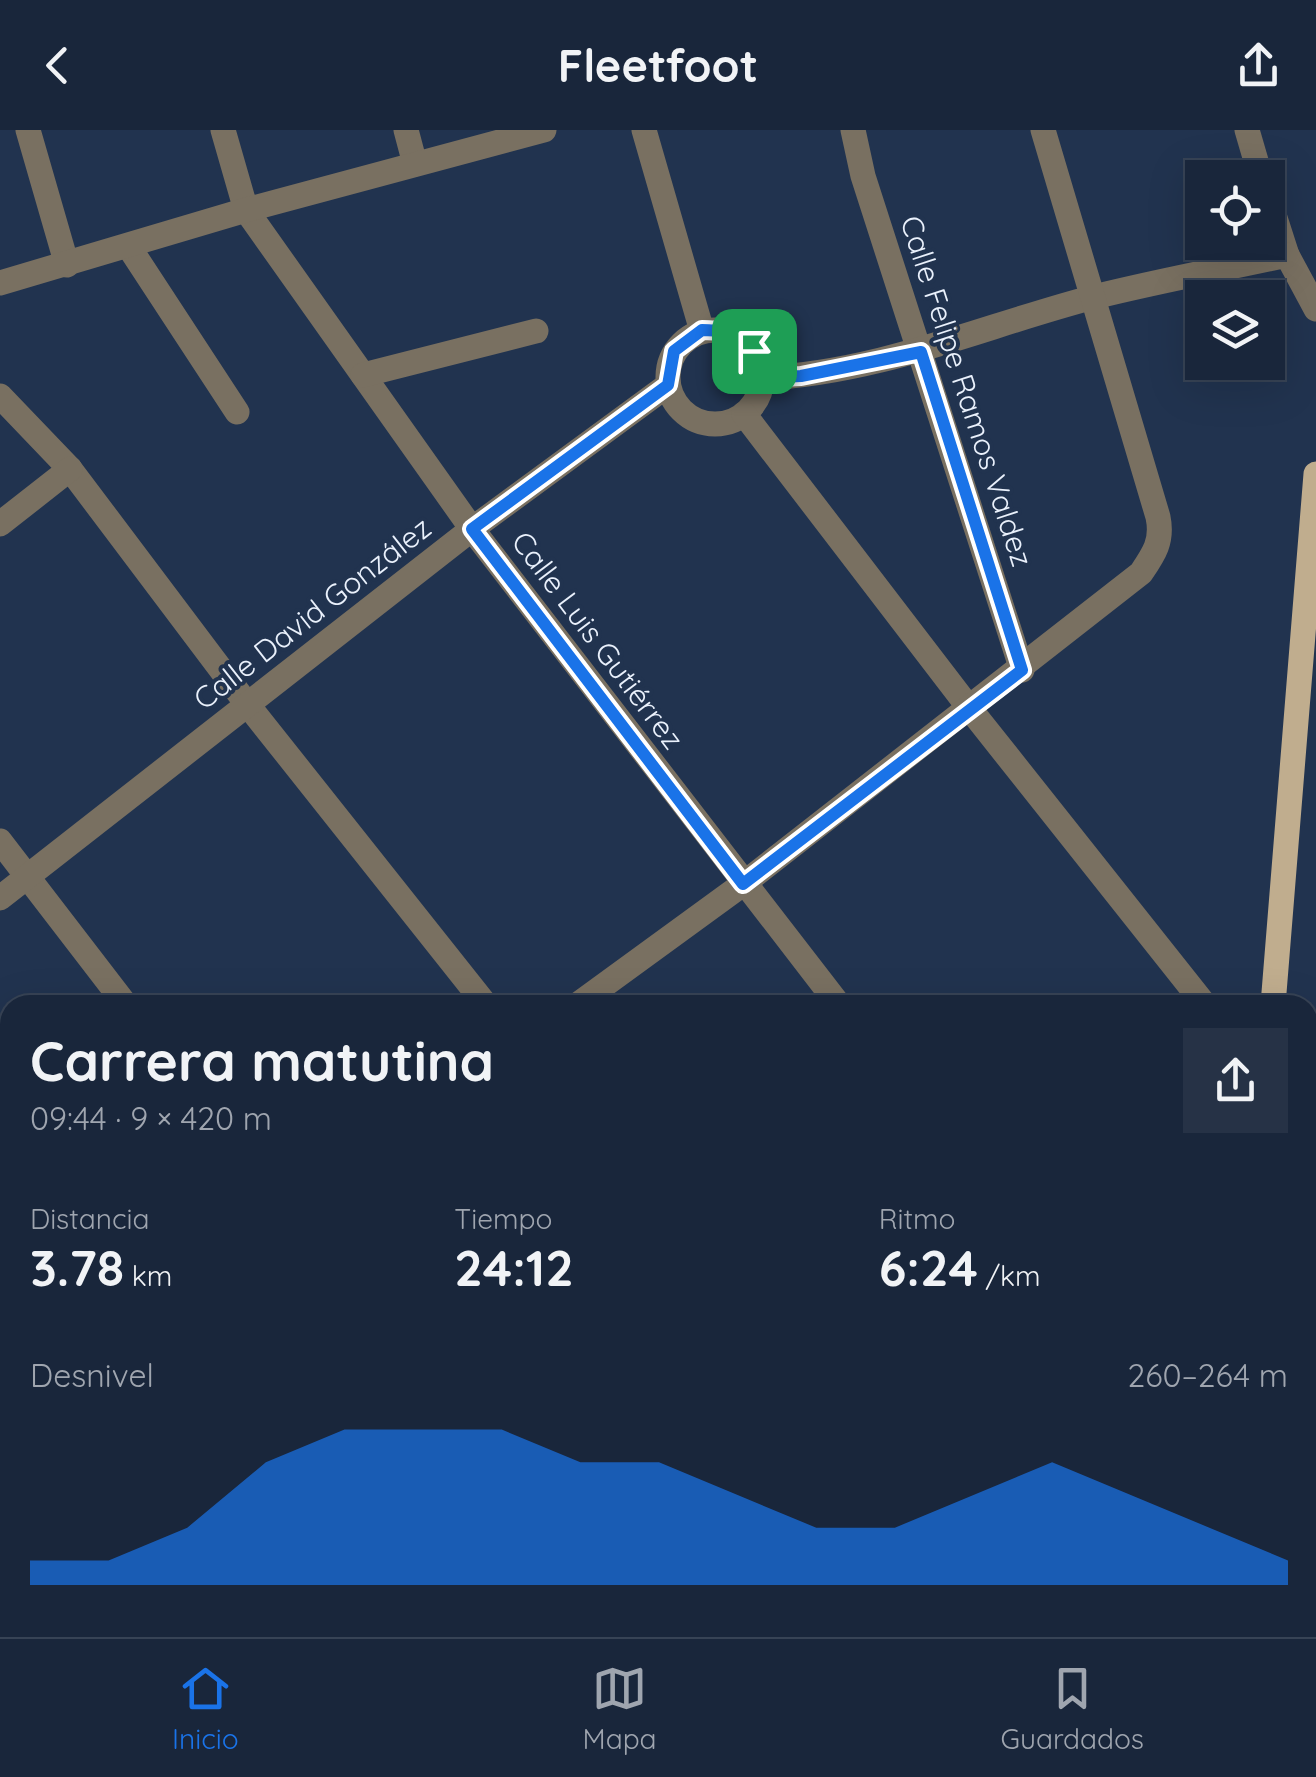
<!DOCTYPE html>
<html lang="es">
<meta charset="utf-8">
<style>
body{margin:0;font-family:Quicksand,sans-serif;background:#263246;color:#f1f3f6;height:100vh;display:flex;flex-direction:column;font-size:38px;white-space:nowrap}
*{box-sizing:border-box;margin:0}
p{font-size:32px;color:#9fa5af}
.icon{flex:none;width:55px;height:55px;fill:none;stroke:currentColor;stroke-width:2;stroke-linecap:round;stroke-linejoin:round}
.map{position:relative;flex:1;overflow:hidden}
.side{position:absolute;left:0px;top:865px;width:1318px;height:642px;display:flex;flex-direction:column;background:#19263b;border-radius:30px 30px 0 0;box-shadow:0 10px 40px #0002,0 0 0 2px #374355}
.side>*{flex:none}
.fabs{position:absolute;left:1185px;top:30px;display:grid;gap:20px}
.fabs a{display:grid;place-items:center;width:100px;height:100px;border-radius:0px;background:#19263b;box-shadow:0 10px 40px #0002,0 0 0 2px #374355;font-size:50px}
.pin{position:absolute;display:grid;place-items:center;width:85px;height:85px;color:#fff;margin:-42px;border-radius:20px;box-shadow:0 5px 15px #0006}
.round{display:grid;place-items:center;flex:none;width:105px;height:105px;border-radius:0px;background:#263246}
.headline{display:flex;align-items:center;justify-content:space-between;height:170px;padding:0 30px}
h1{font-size:55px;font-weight:700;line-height:75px}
.figures{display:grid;grid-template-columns:repeat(3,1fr);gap:15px;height:170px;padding:10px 30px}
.figures div{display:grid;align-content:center}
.figures b{font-size:50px;font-weight:700}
.figures small{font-size:28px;font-weight:400}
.figures p{font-size:28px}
.chart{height:280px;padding:20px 30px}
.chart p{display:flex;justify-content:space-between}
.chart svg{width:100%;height:180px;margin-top:10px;fill:#1a73e8;opacity:.7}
header{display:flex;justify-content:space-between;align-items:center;height:130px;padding:0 30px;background:#19263b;font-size:45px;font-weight:700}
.dock{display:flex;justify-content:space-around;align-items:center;height:140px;border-top:2px solid #374355;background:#19263b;font-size:28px;color:#9fa5af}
.dock a{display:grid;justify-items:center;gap:5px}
.dock .selected{color:#1a73e8}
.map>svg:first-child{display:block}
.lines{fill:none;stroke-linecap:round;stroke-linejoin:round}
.minor{stroke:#797061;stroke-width:25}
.tertiary{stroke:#797061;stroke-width:25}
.primary{stroke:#c0ad8e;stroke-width:25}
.route-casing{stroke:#fff;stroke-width:20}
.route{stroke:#1a73e8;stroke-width:12}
.labels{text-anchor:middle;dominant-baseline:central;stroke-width:8;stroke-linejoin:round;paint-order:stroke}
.street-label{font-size:30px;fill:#eaf1fc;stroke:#21334f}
</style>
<header><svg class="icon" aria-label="back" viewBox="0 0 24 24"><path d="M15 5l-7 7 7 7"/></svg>Fleetfoot<svg class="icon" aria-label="share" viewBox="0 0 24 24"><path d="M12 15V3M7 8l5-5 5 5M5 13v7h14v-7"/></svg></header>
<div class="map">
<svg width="1316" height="1507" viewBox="0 0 1316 1507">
<rect width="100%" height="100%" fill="#21334f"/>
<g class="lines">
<!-- minor -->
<g class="minor">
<path d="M28,0L67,135"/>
<path d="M223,0L246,80L472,399L839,875"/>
<path d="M406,0L415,34"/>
<path d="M644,0L702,201"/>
<path d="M853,0L863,46L1022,540"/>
<path d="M1247,0L1261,48"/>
<path d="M1268,66L1287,125L1316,179"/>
<path d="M129,117L237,282"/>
<path d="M0,153L246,80L544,0"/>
<circle cx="715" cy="247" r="47"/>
<path d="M363,245L536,201"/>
<path d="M763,248C879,243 983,196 1094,167C1158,151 1223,139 1287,125"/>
<path d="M0,266L70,339L247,574L486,875"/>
<path d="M744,284L970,579L1205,875"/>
<path d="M0,394L70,339"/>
<path d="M0,711L126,875"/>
<path d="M0,768L472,399L668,255"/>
<path d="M577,875L743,754L1141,443C1154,424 1163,411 1158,387L1043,0"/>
<path d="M0,1171L10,1184"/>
<path d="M0,1324L10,1316"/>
<path d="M258,1498L266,1507"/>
<path d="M616,1498L623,1507"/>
<path d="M972,1498L979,1507"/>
<path d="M479,1507L492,1498"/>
</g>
<!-- tertiary -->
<path class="tertiary" d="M1308,1086L1316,1081"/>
<!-- primary -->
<g class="primary">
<path d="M1273,875L1316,344"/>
<path d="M1218,1507L1219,1498"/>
</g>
</g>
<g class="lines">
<!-- route casing -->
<g class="route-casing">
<path id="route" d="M702,200C737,200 755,213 762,248L801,246L921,222L1022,540L743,754L472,399L668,255L674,221Z"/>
</g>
<!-- route -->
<use href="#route" class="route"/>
</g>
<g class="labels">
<!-- street labels -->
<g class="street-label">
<text transform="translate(967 261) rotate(72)">Calle Felipe Ramos Valdez</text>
<text transform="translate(312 483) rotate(-38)">Calle David González</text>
<text transform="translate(598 510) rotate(53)">Calle Luis Gutiérrez</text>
</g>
</g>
</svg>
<div class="fabs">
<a><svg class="icon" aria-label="locate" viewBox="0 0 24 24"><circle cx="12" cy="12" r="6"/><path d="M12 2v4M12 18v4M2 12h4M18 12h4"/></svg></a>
<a><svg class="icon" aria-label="layers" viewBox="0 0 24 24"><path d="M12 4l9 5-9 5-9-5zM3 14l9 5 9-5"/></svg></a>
</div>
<div class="pin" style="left:754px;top:221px;background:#1e9e55"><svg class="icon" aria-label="arrive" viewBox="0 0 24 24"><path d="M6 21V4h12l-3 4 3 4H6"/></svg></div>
<section class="side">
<div class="headline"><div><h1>Carrera matutina</h1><p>09:44 · 9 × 420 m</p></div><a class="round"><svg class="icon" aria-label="share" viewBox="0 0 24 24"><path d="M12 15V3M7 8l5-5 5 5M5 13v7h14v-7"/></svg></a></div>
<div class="figures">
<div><p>Distancia</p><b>3.78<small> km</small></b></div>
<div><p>Tiempo</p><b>24:12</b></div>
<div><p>Ritmo</p><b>6:24<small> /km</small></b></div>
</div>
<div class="chart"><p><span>Desnivel</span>260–264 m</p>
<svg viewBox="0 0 160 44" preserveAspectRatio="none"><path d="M0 44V38L10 38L20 30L30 14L40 6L50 6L60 6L70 14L80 14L90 22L100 30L110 30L120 22L130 14L140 22L150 30L160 38V44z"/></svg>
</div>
</section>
</div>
<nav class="dock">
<a class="selected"><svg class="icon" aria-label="home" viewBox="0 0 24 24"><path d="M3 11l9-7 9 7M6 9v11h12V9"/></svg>Inicio</a>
<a><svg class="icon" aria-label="map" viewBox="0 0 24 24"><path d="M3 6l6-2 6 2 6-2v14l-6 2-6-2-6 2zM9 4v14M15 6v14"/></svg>Mapa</a>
<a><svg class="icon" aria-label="saved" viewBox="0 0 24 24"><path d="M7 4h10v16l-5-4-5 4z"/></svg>Guardados</a>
</nav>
